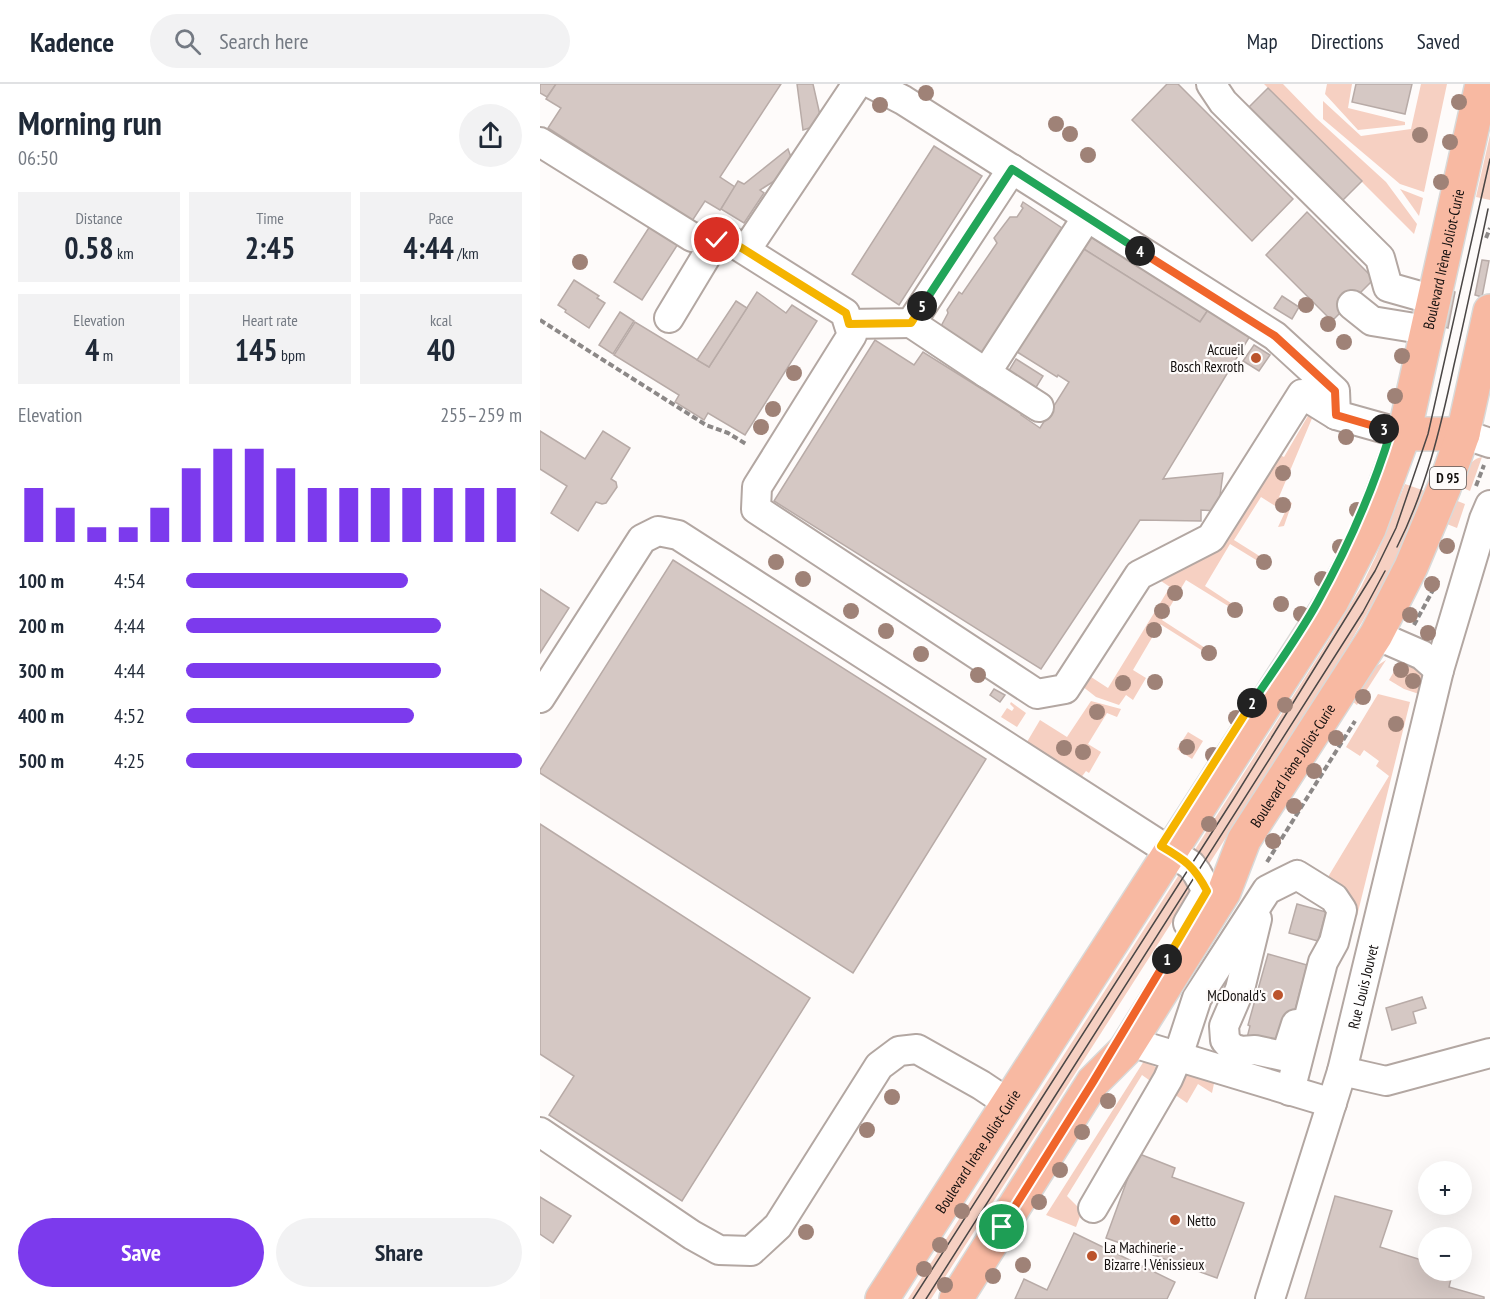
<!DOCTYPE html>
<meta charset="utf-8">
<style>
body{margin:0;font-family:"PT Sans Narrow",sans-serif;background:#f2f2f3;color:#1f2937;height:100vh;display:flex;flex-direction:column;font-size:22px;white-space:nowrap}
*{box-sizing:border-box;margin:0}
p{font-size:20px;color:#747a83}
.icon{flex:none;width:33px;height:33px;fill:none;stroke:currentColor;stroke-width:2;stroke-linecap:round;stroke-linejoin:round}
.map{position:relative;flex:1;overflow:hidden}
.details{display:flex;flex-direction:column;background:#fff;width:540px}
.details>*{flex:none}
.tools{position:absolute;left:878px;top:1077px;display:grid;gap:12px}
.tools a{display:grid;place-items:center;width:54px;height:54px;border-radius:50%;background:#fff;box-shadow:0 6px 24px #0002;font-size:30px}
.pin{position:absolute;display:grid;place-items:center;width:51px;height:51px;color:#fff;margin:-26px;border:3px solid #fff;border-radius:50%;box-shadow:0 2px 6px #0007}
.km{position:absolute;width:30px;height:30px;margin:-15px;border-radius:50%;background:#222;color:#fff;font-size:16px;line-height:30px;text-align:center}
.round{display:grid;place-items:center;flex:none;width:63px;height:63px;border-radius:32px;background:#f2f2f3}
.summary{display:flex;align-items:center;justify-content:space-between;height:102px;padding:0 18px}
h1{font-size:33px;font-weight:800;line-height:45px}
.stats{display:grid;grid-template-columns:repeat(3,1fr);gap:9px;height:102px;padding:6px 18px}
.stats div{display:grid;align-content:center;border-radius:0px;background:#f2f2f3;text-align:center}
.stats b{font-size:30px;font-weight:800}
.stats small{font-size:16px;font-weight:400}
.stats p{font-size:16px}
.chart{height:168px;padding:12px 18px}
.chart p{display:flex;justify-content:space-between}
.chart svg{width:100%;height:108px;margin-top:6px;stroke:#7c3aed;stroke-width:6}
.button{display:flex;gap:12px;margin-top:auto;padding:12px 18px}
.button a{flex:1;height:69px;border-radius:36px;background:#7c3aed;color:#fff;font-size:24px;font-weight:800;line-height:69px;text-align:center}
.button a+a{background:#f2f2f3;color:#1f2937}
ul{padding:0 18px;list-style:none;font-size:20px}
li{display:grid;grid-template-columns:96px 72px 1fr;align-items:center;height:45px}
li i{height:15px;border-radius:8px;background:#7c3aed}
header{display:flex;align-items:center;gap:36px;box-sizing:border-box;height:84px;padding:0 30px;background:#fff;border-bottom:2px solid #e0e1e3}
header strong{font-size:28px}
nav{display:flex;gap:33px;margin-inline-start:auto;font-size:21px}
.search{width:420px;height:54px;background:#f2f2f3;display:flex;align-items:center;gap:15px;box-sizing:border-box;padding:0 21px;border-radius:33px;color:#747a83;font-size:22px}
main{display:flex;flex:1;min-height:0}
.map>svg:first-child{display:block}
.green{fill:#f6d0c2}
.building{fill:#d5c8c4;stroke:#b8aba7;stroke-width:1.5}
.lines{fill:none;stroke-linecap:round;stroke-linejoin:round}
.minor-casing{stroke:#b3a7a2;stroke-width:32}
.major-casing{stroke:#d9d9d8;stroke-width:36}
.path{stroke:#8c8887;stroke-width:4;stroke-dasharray:6 3;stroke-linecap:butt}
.minor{stroke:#fff;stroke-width:28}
.major{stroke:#f8b9a2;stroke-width:33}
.tram{stroke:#4a4645;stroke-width:1.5}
.tree{fill:#9f8277}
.split-1-casing{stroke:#fff;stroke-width:12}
.split-2-casing{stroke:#fff;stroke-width:12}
.split-3-casing{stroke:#fff;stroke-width:12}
.split-4-casing{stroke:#fff;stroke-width:12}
.split-5-casing{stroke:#fff;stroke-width:12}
.split-6-casing{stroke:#fff;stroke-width:12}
.split-1{stroke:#f0652b;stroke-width:8}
.split-2{stroke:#f5b400;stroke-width:8}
.split-3{stroke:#22a559;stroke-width:8}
.split-4{stroke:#f0652b;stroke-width:8}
.split-5{stroke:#22a559;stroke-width:8}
.split-6{stroke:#f5b400;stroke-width:8}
.poi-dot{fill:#bb532b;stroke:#fefbfa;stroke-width:2}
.labels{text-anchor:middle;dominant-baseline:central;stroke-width:4.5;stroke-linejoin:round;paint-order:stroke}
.shield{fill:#fefbfa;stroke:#5a5655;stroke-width:1.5}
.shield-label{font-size:14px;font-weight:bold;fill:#130f0e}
.street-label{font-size:15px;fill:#130f0e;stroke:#fefbfa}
.poi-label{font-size:15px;fill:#130f0e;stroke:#fefbfa;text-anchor:end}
</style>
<header>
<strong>Kadence</strong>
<div class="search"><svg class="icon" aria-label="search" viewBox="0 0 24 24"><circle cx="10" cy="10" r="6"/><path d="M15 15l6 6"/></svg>Search here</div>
<nav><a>Map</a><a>Directions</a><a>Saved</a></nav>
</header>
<main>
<section class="details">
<div class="summary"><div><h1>Morning run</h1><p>06:50</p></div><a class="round"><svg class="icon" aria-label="share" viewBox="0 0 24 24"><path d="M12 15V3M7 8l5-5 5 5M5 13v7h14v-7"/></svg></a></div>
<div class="stats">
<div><p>Distance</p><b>0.58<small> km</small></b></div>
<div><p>Time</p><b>2:45</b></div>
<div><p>Pace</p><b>4:44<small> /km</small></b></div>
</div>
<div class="stats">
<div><p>Elevation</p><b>4<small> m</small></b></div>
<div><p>Heart rate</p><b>145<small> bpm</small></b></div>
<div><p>kcal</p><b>40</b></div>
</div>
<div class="chart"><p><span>Elevation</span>255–259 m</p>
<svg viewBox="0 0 160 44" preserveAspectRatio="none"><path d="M5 44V22M15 44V30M25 44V38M35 44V38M45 44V30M55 44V14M65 44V6M75 44V6M85 44V14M95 44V22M105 44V22M115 44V22M125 44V22M135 44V22M145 44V22M155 44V22"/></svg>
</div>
<ul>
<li><b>100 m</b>4:54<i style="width:66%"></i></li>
<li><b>200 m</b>4:44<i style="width:76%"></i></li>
<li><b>300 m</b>4:44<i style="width:76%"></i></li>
<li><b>400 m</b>4:52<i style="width:68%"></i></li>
<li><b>500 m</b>4:25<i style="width:100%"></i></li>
</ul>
<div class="button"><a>Save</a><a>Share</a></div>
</section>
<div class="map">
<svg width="950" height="1215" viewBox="0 0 950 1215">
<rect width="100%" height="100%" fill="#fefbfa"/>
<!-- green -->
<g class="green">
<path d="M724,0H743L776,34L846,98L877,140L874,150Z"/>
<path d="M787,0H812L808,24L865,38V41L818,46L785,10Z"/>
<path d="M881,0H907L884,108L860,100L783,35V17L821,52L871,45Z"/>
<path d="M950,51V116L936,113Z"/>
<path d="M860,105L883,114L879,132Z"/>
<path d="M769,330L773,332L739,413L752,419L744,442L738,443L745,428L721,413L694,456L729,478L726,482L690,460L665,502L703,527L701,530L646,496L622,536L676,571L674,574L620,540L593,586L606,594L593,616L586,611L579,621L556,613L542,602L548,591L568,604L630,503L621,497L682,465L740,371L744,373Z"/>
<path d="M942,373L930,407L921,403C925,390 927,376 942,373Z"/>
<path d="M865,400L885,407C864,465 834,519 802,572L391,1215H368L785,562L821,503L836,472Z"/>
<path d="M915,416L925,420L917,444L907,440Z"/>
<path d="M862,574C880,585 885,589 882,611L864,605L849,596Z"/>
<path d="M846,576L817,621L812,617L835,583Z"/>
<path d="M838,610L870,618L817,832L805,835L773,789L776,786L788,793L849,692L836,682L839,677L824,666L820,672L806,663Z"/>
<path d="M551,617L581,625L577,633L567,629L548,660L561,668L549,689L546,687L540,695L484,663L500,636L527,653Z"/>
<path d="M471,618L486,629L477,643L461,633L467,624L472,627L474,624L470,620Z"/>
<path d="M648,648L663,657L652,675L637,665Z"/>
<path d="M604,977L618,984L616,1001L602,991L527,1112L542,1127L536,1143L506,1131Z"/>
<path d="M649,985L676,990L672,1009L658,1000L647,1019L634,1010Z"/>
</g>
<!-- building -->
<g class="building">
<path d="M0,0H16L7,13L0,9Z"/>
<path d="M16,0H241L180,93L195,103L181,125L180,126L165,117L152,137L8,44L21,24L6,15Z"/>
<path d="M257,0H273L282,40L263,46Z"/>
<path d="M627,0H638L753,115L712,157L592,36Z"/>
<path d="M816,0H872L865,30L812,18Z"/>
<path d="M728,4L822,97L802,117L708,24Z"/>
<path d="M394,62L442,92L359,221L312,190Z"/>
<path d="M248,65L255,84L220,106L224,109L204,139L181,125L198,97L204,100Z"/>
<path d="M483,118L525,146L443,274L399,246L408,229L407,226L419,208L422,210L457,159L454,154L470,133H477L483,124L481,122Z"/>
<path d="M767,128L834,195L792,237L726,171Z"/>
<path d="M110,142L138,160L102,216L74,198Z"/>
<path d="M546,150L668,226L660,238L539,162Z"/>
<path d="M539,162L660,238L668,226L710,252L623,395L683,389L678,427L661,426V437L600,436L501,585L234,417L335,256L374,281L383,268L482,330L481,331L500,344L529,298L518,291L517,293L474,266Z"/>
<path d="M942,176L949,177L942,213L935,211Z"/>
<path d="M34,196L59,212L57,214L65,219L49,244L25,228L26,226L18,221Z"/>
<path d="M908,206L915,208L908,244L901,242Z"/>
<path d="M217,208L246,229L252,221L277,237L205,351L168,329L164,336L135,318L139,311L74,271L95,238L169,283Z"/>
<path d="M742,212L759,223L752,235L734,224Z"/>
<path d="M196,217L207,224L169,283L157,276Z"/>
<path d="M80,228L94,237L73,270L59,261Z"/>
<path d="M714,261L730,271L719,287L703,277Z"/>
<path d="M476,275L503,292L492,310L465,293Z"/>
<path d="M0,347L45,375L63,347L90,364L71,395L76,398L77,403L66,419L62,420L56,418L38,447L11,429L27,402L0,385Z"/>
<path d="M133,476L446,675L313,889L0,689V686Z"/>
<path d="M0,505L29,524L0,569Z"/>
<path d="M454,605L465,611L460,618L450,611Z"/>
<path d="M0,740L270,914L142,1117L9,1031L34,992L0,970Z"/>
<path d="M757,820L786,828L778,857L749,849Z"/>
<path d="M728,870L767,881L748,952L742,964L707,954L710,942L708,941Z"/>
<path d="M882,913L886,924L873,928L876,939L852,946L846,924Z"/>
<path d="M597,1069L635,1084L632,1093L704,1119L677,1194L566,1154Z"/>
<path d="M795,1112L852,1127L840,1163L888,1178V1186H913L909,1203L944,1213V1215H765Z"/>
<path d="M0,1113L31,1132L13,1159L0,1150Z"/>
<path d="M534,1149L635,1198L627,1215H475L484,1195L507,1206Z"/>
</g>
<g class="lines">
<!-- minor casing -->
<g class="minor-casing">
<g id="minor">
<path d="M332,0L363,16L735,252L795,307L796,331L864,350"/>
<path d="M671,0L683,18L840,174L848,203L894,216"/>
<path d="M0,58L152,153L192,158L305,229L312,251L217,403L216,425L497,610L525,605L599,491L671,454L762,310L796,331"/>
<path d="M206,166L317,0"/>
<path d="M812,221L832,237L887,246"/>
<path d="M129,234L176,156"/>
<path d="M371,239L446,289L547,133"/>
<path d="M309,240L371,239L472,85"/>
<path d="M446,289L499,323"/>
<path d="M923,350L950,359"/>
<path d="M836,551L882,571L899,586"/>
<path d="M0,614L102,455L118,447L138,451L651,781L657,789L667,807L648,839"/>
<path d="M717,835L700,905L684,942L685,956L692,964L701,967L715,966L743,972L747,968L756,940"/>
<path d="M590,958L792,1019"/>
<path d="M802,987L846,997L950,969"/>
<path d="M0,1048L152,1151L179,1166L211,1167L238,1142L339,982L359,967L377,965L441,1001L468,1019"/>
<path d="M553,1124L628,995L638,972L657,914L727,806L757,791L794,814L802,826L794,858L783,878L750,1007"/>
<path id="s1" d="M730,1215L802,987L899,586L944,435L950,421"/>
</g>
</g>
<!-- major casing -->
<g class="major-casing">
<g id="major">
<path d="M864,350H923"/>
<path id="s2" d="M342,1215L792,517L829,445L864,350L942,0"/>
<path id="s3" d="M416,1215L553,998L585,966L590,958L684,808L704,756L836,551L871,483L904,404L923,350L950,227"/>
</g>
</g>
<!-- path -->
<g class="path">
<path d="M946,154L950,144"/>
<path d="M0,236L166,341L188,349L206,360"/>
<path d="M936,402L944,381"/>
<path d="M874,541L899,495"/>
<path d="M727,778L815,637"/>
</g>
<!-- minor -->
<use href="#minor" class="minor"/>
<!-- major -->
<use href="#major" class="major"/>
<!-- tram -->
<g class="tram">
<path d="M857,463C886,406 901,342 914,281C926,229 937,177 948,125"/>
<path d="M373,1215L694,714L835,487L856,444L888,350L950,75"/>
<path d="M386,1215L823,528L845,487"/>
</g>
</g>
<!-- trees -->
<g class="tree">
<circle cx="386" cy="9" r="8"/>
<circle cx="919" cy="18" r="8"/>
<circle cx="340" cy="21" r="8"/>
<circle cx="516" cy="40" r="8"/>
<circle cx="530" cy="50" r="8"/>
<circle cx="880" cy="51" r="8"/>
<circle cx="910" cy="58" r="8"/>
<circle cx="548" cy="71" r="8"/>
<circle cx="901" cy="98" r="8"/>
<circle cx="40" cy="178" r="8"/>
<circle cx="766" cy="221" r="8"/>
<circle cx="788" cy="240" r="8"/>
<circle cx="804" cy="258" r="8"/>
<circle cx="862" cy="272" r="8"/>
<circle cx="254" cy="289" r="8"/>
<circle cx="855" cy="312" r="8"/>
<circle cx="233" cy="325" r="8"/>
<circle cx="221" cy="343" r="8"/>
<circle cx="806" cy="353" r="8"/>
<circle cx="743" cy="389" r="8"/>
<circle cx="743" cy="421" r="8"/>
<circle cx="817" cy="426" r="8"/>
<circle cx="907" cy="462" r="8"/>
<circle cx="800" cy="463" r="8"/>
<circle cx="236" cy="478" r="8"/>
<circle cx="724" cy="478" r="8"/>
<circle cx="263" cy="495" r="8"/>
<circle cx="782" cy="495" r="8"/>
<circle cx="892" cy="500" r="8"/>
<circle cx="635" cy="509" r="8"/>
<circle cx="741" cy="520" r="8"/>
<circle cx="695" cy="526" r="8"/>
<circle cx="311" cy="527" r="8"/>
<circle cx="622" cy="527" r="8"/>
<circle cx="761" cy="530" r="8"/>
<circle cx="870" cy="531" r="8"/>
<circle cx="614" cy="546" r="8"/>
<circle cx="346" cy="547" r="8"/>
<circle cx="888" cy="549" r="8"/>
<circle cx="669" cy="569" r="8"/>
<circle cx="381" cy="570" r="8"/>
<circle cx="861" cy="586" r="8"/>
<circle cx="438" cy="591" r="8"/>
<circle cx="873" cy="597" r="8"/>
<circle cx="615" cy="598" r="8"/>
<circle cx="583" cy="599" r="8"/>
<circle cx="823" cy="613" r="8"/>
<circle cx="745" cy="621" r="8"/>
<circle cx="557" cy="628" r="8"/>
<circle cx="696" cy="634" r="8"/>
<circle cx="856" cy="640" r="8"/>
<circle cx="796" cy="654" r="8"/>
<circle cx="647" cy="663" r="8"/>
<circle cx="524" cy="664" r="8"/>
<circle cx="543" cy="668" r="8"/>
<circle cx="673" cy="671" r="8"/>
<circle cx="774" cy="687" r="8"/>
<circle cx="754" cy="722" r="8"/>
<circle cx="669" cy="740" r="8"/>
<circle cx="733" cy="757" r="8"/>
<circle cx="352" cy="1013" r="8"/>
<circle cx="568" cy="1017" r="8"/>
<circle cx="327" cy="1046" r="8"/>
<circle cx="542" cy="1048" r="8"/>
<circle cx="520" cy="1086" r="8"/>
<circle cx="499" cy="1118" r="8"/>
<circle cx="422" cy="1127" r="8"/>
<circle cx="266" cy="1148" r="8"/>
<circle cx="400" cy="1161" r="8"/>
<circle cx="483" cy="1181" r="8"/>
<circle cx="384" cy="1185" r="8"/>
<circle cx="453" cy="1192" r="8"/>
<circle cx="405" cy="1201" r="8"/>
</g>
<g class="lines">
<!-- split-1 casing -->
<g class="split-1-casing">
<path id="split-1" d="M462,1143L553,998L627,875"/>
</g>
<!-- split-2 casing -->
<g class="split-2-casing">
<path id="split-2" d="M627,875L667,807C654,782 645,776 621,762L712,619"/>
</g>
<!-- split-3 casing -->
<g class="split-3-casing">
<path id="split-3" d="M712,619C734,586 758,553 777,519C807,465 833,406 851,347L844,345"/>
</g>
<!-- split-4 casing -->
<g class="split-4-casing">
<path id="split-4" d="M600,167L735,252L795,307L796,331L844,345"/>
</g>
<!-- split-5 casing -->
<g class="split-5-casing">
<path id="split-5" d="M382,222L472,85L600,167"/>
</g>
<!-- split-6 casing -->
<g class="split-6-casing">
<path id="split-6" d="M177,156L192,158L306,229L309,240L371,239L382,222"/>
</g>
<!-- split-1 -->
<use href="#split-1" class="split-1"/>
<!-- split-2 -->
<use href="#split-2" class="split-2"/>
<!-- split-3 -->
<use href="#split-3" class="split-3"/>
<!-- split-4 -->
<use href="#split-4" class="split-4"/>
<!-- split-5 -->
<use href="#split-5" class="split-5"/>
<!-- split-6 -->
<use href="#split-6" class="split-6"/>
</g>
<!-- markers -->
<g class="poi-dot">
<circle cx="716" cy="274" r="6"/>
<circle cx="738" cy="911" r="6"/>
<circle cx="635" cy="1136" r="6"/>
<circle cx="552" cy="1172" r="6"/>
</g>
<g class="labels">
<!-- shield labels -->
<rect class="shield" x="890" y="383" width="36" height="22" rx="4.5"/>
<g class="shield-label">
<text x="908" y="394">D 95</text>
</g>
<!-- street labels -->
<g class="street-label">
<text stroke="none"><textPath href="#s2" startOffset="1192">Boulevard Irène Joliot-Curie</textPath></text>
<text stroke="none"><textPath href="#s3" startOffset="633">Boulevard Irène Joliot-Curie</textPath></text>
<text stroke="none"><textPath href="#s1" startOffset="326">Rue Louis Jouvet</textPath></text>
<text stroke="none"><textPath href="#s2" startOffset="176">Boulevard Irène Joliot-Curie</textPath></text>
</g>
<!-- poi labels -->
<g class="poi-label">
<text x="704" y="265">Accueil<tspan x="704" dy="17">Bosch Rexroth</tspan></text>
<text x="726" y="911">McDonald's</text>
<text x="647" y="1136" text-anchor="start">Netto</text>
<text x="564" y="1163" text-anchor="start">La Machinerie -<tspan x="564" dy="17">Bizarre ! Vénissieux</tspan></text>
</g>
</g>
</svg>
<div class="tools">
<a>+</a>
<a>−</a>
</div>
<div class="pin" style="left:462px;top:1143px;background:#1e9e55"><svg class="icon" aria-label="arrive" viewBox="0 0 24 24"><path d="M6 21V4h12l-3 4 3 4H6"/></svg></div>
<div class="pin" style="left:177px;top:156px;background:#d93025"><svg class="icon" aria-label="check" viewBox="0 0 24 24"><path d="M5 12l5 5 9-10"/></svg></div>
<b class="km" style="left:627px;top:875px">1</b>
<b class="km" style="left:712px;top:619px">2</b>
<b class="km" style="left:844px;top:345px">3</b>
<b class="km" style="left:600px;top:167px">4</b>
<b class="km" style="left:382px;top:222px">5</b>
</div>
</main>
